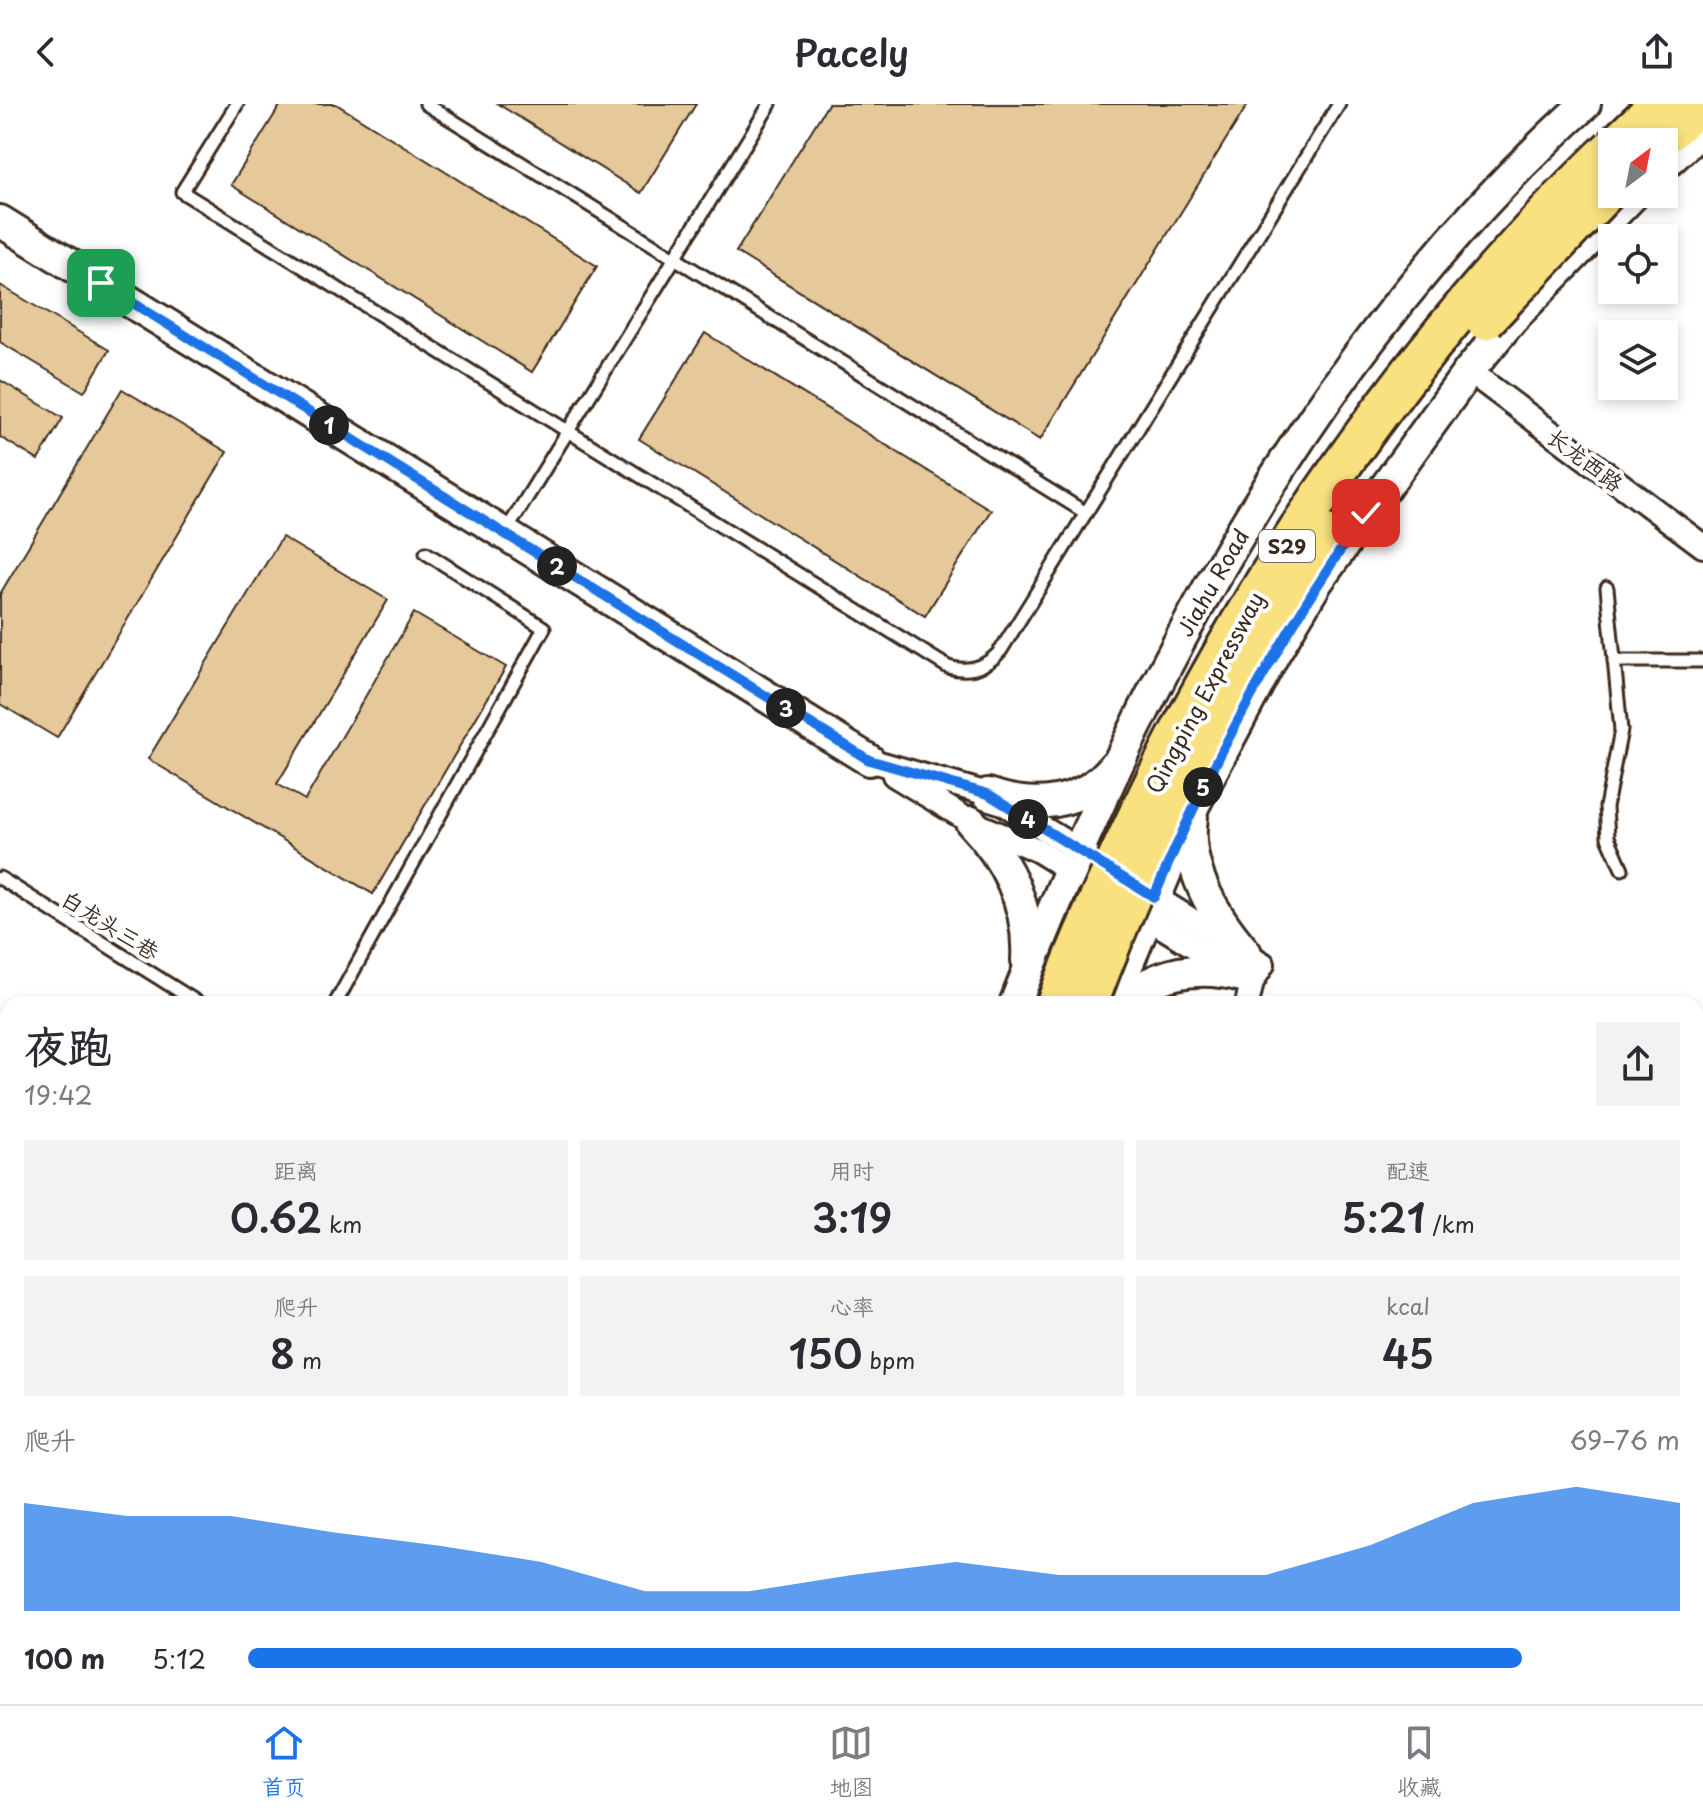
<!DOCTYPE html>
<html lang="zh">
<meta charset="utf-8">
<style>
body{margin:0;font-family:"Playpen Sans","LXGW WenKai TC",sans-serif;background:#f2f2f3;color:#2b2b33;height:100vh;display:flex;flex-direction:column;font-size:30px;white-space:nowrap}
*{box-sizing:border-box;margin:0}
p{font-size:26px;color:#7c7c81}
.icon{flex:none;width:44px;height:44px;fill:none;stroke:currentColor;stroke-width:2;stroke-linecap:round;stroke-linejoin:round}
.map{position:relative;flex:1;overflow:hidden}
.sheet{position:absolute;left:0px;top:892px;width:1704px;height:708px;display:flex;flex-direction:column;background:#fff;border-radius:24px 24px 0 0;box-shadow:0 4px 12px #0003}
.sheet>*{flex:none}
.needle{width:52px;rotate:32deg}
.fabs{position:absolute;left:1598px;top:24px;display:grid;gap:16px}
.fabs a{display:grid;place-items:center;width:80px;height:80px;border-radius:0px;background:#fff;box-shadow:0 4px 12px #0003;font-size:40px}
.pin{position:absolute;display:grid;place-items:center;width:68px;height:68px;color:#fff;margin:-34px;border-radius:16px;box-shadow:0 4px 12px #0006}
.km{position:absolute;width:40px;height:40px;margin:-20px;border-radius:50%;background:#222;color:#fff;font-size:22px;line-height:40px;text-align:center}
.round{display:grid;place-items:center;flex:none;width:84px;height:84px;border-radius:0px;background:#f2f2f3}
.summary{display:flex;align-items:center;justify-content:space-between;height:136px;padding:0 24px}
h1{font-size:44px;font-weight:600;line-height:60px}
.stats{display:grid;grid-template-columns:repeat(3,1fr);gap:12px;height:136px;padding:8px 24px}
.stats div{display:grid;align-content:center;border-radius:0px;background:#f2f2f3;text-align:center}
.stats b{font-size:40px;font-weight:600}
.stats small{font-size:22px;font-weight:400}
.stats p{font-size:22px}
.chart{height:224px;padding:16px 24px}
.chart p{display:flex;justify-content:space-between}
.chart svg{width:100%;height:144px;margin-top:8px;fill:#1a73e8;opacity:.7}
ul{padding:0 24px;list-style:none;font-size:26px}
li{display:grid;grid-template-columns:128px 96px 1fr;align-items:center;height:60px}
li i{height:20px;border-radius:10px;background:#1a73e8}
header{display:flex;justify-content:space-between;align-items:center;height:104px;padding:0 24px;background:#fff;font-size:36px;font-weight:600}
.tab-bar{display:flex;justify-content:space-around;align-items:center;height:112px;border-top:2px solid #e1e1e2;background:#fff;font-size:22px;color:#7c7c81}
.tab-bar a{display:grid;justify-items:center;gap:4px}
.tab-bar .active{color:#1a73e8}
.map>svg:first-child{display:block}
.green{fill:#acefb9;stroke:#748c6c;stroke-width:2}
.building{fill:#e6c99a;stroke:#3b2a1e;stroke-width:2}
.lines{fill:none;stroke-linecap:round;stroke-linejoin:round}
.lane-casing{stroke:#3b2a1e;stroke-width:17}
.street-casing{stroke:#3b2a1e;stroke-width:28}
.secondary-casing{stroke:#3b2a1e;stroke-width:36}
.highway-casing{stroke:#3b2a1e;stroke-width:44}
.lane{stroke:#fff;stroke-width:11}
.street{stroke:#fff;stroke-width:22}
.secondary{stroke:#fff;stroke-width:30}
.highway{stroke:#fae180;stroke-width:38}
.highway-bridge-casing{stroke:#3b2a1e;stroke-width:44;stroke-linecap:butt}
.highway-bridge{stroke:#fae180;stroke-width:38}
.route-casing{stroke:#fff;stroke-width:16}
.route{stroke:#1a73e8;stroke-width:10}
.labels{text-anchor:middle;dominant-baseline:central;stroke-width:8;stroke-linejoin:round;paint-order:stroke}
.shield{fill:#fff;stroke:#766a62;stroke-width:2}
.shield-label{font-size:20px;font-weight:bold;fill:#3b2a1e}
.street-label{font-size:22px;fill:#3b2a1e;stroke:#fff}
</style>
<header><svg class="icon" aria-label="back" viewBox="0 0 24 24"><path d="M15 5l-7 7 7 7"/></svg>Pacely<svg class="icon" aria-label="share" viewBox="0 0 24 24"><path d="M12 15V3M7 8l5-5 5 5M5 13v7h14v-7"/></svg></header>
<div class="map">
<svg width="1703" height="1600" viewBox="0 0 1703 1600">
<rect width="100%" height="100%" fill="#fff"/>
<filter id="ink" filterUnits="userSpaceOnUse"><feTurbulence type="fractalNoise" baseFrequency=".0125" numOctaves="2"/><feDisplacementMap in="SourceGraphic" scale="16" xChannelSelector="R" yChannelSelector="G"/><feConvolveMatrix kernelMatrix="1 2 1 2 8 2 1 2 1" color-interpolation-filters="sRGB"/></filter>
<g filter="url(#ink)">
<!-- green -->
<g class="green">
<path d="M8,1538V1592H36L40,1600H0V1540Z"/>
<path d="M288,1592H776L805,1600H291Z"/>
</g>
<!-- building -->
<g class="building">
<path d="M281,0H336L597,162L532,268L231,81Z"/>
<path d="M498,0H696L641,89Z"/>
<path d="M828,0H1248L1040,336L736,148Z"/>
<path d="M0,181L109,246L84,288L0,238Z"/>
<path d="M705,229L991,406L925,512L639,335Z"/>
<path d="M0,276L63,314L38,356L0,333Z"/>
<path d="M122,285L227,348L57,634L0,600V490Z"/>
<path d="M282,433L388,496L277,680L305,696L414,509L506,563L373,790L148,655Z"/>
</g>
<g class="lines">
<!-- lane casing -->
<g class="lane-casing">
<g id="lane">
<path d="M237,0L182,88L948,563C970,569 987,563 1001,546L1339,0"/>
<path d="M426,0L1086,409"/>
<path d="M505,429L770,0"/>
<path d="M1607,484L1621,626L1606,703L1608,733L1622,765"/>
<path d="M1614,557H1703"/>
<path d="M0,774L200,900"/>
<path d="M335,900L544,524L426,449"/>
</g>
</g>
<!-- street casing -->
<g class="street-casing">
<g id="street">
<path d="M1469,267L1703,442"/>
<path d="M869,656L988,690L1263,860L1252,878L1247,900"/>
<path d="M894,671L971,718L1037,746L1234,867"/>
<path d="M1696,1049L1703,1051"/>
<path d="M1696,1197L1703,1173"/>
<path d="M0,1201L8,1200"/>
<path d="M150,1592L152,1600"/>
<path d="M1612,1592L1615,1600"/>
</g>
</g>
<!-- secondary casing -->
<g class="secondary-casing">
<g id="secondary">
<path d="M1664,61L1703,25"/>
<path d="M0,117L869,656"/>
<path d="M988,690C1033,706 1082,702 1114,662"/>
<path d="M1192,714C1184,764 1216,814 1246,849"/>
<path d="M971,718C1007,756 1030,802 1027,856"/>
<path d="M1015,900C1144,568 1318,241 1585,0"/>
<path d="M1111,900L1194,701L1274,550L1317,478L1469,267L1512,215L1634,90"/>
<path d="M1119,900C1155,868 1196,860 1242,872"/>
<path d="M0,1100L8,1143"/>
<path d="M83,1592L86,1600"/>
<path d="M883,1600L884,1592"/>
<path d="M966,1600L967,1592"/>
</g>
</g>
<!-- highway casing -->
<g class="highway-casing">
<g id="highway">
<path d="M1619,38L1659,0"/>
<path d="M1657,38L1700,0"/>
<path d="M917,1600L918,1592"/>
<path d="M947,1600L948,1592"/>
</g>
</g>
<!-- lane -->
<use href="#lane" class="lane"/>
<!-- street -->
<use href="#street" class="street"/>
<!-- secondary -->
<use href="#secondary" class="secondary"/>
<!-- highway -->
<use href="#highway" class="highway"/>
<!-- highway-bridge casing -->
<g class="highway-bridge-casing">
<g id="highway-bridge">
<path d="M1485,216L1612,82"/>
<path d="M1056,900C1079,836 1109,773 1138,711C1256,464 1414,235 1612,44"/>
<path d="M1088,900C1150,735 1228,575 1327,430"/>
</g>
</g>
<!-- highway-bridge -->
<use href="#highway-bridge" class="highway-bridge"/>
</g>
</g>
<g class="lines" filter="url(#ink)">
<!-- route casing -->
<g class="route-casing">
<path id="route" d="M101,179L869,656L988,690L1154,793C1211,657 1281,530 1366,409"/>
</g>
<!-- route -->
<use href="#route" class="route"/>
</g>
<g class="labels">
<!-- shield labels -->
<rect class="shield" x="1259" y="426" width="56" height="32" rx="6"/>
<g class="shield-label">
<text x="1287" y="442">S29</text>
</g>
<!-- street labels -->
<g class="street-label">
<text transform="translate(1586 355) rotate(37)">长龙西路</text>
<text transform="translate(1212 478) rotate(-60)">Jiahu Road</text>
<text transform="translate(1204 588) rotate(-62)">Qingping Expressway</text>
<text transform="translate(111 820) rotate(32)">白龙头三巷</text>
</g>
</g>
</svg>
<div class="fabs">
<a><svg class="needle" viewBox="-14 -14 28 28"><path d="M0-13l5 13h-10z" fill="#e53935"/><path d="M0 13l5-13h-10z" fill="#7c7c81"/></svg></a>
<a><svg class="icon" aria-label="locate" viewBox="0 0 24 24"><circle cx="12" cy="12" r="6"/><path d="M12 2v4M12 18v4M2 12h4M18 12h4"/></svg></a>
<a><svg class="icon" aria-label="layers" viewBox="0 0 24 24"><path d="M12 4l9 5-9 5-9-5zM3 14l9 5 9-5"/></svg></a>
</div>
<div class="pin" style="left:101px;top:179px;background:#1e9e55"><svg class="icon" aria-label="arrive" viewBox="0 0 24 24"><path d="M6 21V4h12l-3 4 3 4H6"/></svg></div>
<div class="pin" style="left:1366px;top:409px;background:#d93025"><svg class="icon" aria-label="check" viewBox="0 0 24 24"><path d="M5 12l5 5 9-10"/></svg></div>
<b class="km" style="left:329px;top:321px">1</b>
<b class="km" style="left:557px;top:462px">2</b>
<b class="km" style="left:786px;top:604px">3</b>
<b class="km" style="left:1028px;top:715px">4</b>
<b class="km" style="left:1203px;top:683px">5</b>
<section class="sheet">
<div class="summary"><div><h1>夜跑</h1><p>19:42</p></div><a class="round"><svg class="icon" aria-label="share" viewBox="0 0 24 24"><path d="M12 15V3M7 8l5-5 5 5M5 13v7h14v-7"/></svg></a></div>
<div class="stats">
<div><p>距离</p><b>0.62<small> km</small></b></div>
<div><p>用时</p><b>3:19</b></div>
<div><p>配速</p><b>5:21<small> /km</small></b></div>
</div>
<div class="stats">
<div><p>爬升</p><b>8<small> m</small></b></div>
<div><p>心率</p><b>150<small> bpm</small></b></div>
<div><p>kcal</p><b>45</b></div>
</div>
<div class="chart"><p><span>爬升</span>69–76 m</p>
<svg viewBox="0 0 160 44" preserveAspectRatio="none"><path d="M0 44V11L10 15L20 15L30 20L40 24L50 29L60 38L70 38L80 33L90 29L100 33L110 33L120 33L130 24L140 11L150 6L160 11V44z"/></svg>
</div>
<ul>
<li><b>100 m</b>5:12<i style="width:89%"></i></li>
</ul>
</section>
</div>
<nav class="tab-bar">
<a class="active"><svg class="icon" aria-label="home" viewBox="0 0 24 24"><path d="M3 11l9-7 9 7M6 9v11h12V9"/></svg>首页</a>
<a><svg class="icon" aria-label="map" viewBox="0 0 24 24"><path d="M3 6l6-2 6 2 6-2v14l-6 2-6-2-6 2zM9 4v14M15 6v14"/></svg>地图</a>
<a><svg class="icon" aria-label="saved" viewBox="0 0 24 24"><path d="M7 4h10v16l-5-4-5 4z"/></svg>收藏</a>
</nav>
